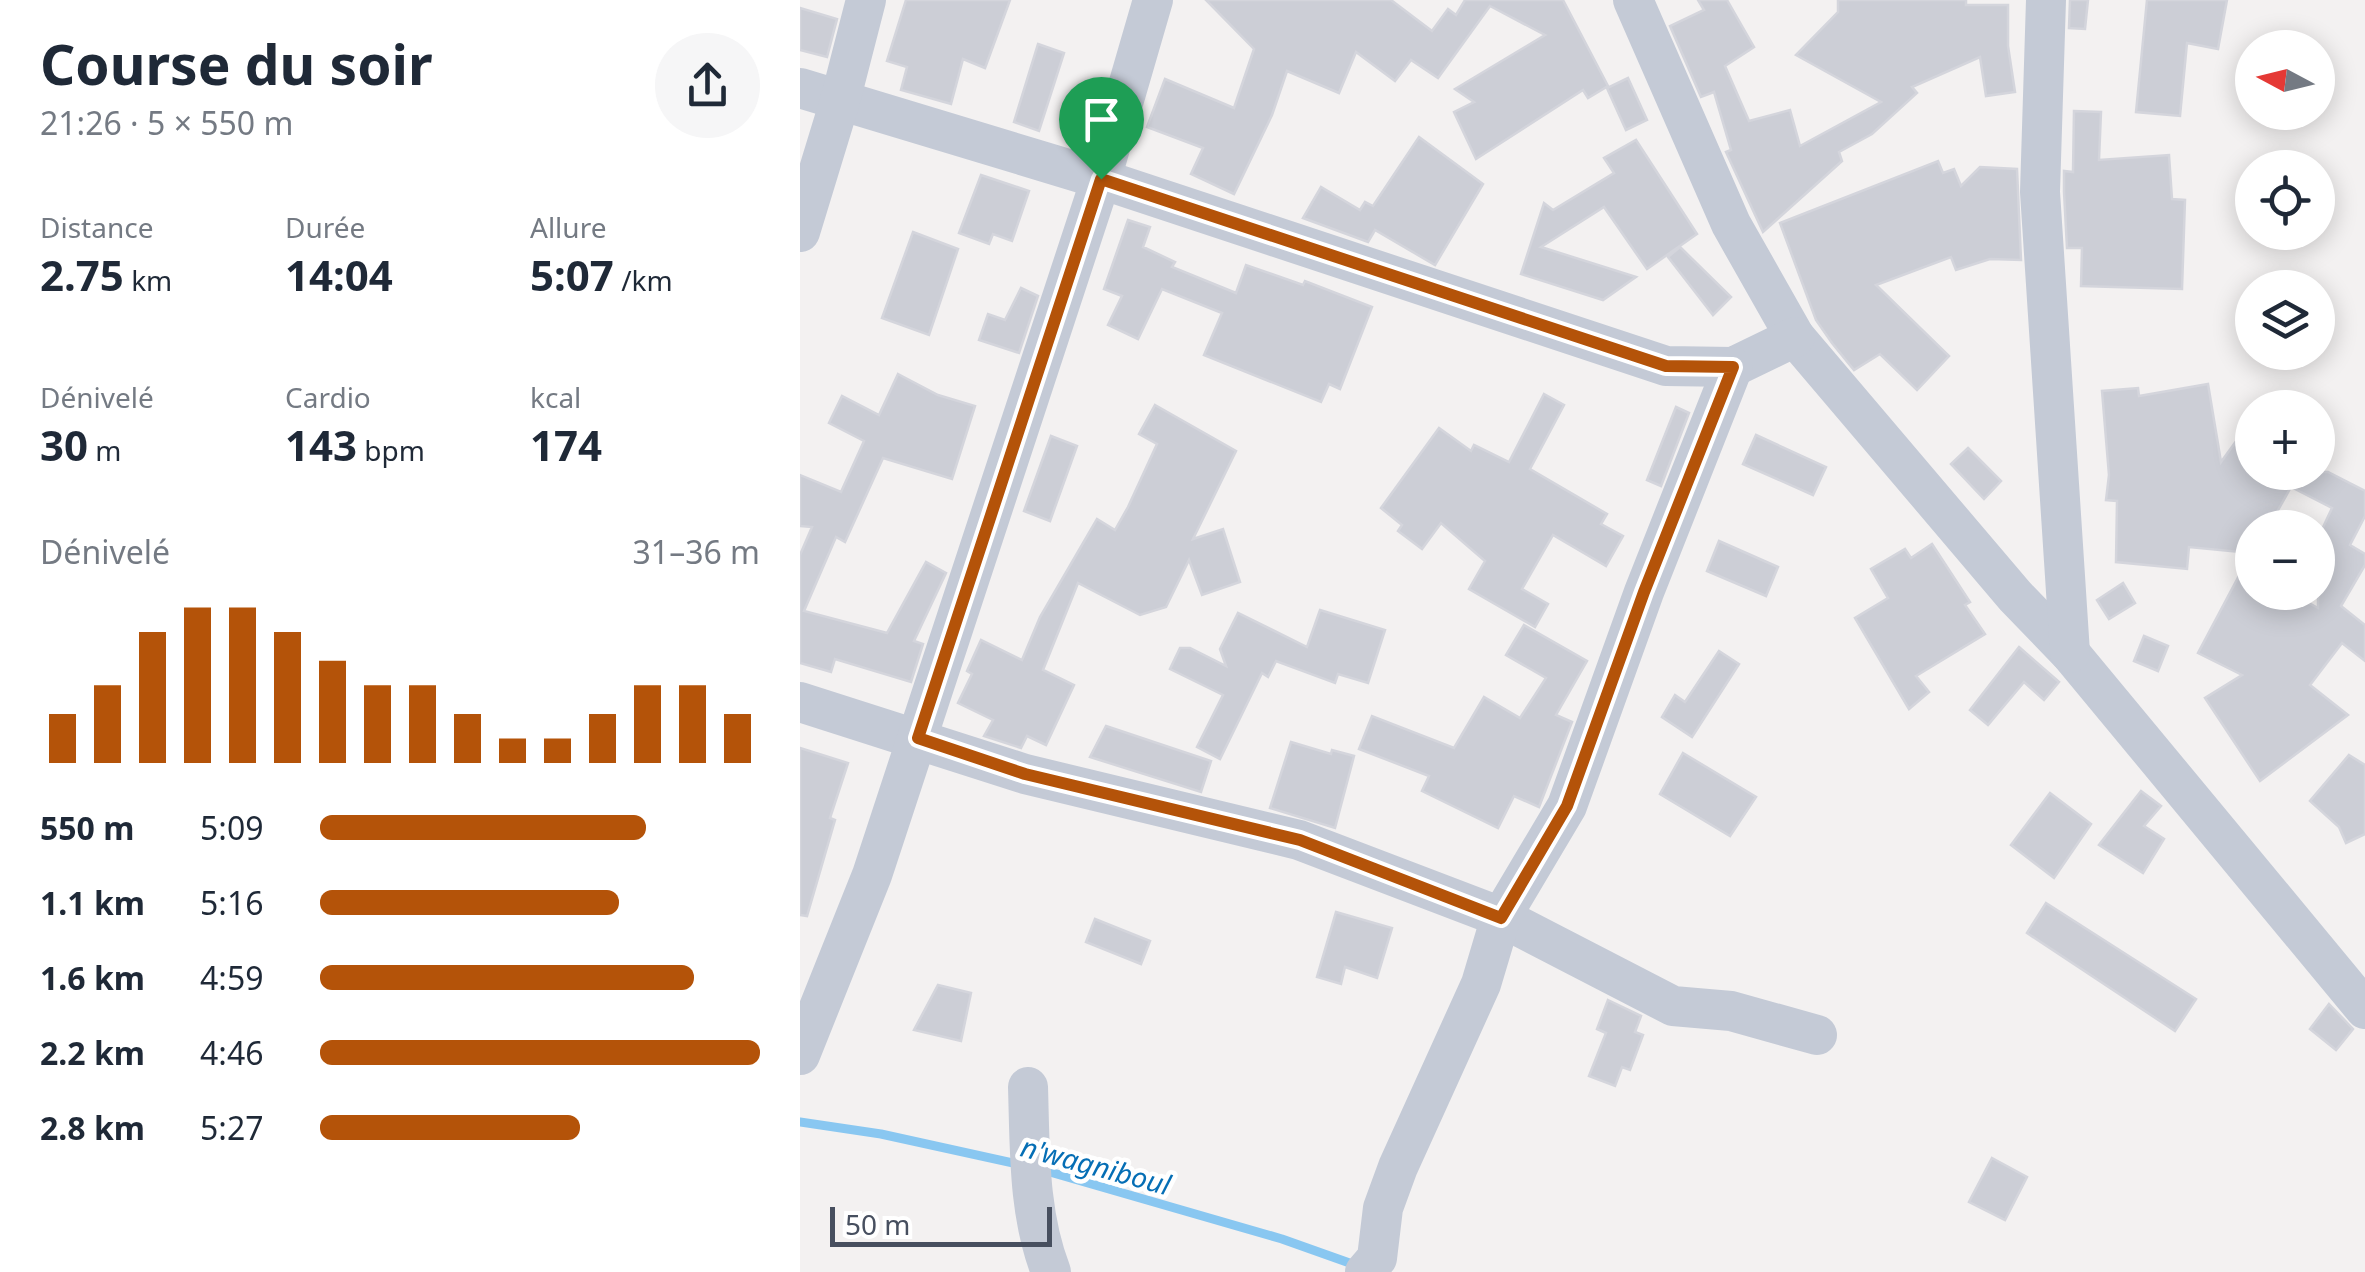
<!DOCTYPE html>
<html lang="fr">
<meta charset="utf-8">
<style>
body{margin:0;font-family:"Noto Sans",sans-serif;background:#f6f6f7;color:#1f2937;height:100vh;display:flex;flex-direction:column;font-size:38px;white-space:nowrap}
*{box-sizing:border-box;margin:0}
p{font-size:32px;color:#747a83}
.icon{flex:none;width:55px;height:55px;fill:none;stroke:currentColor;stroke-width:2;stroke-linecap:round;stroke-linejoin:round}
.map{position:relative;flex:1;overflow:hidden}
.panel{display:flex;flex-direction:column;background:#fff;width:800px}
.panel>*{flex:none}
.needle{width:65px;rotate:277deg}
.tools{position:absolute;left:1435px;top:30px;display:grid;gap:20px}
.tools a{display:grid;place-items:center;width:100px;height:100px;border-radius:50%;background:#fff;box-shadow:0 5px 25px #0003;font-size:50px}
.scale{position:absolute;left:30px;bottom:25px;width:222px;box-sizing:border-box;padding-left:10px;border:5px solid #474f5f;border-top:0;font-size:28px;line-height:35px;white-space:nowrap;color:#474f5f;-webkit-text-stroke:8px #fff;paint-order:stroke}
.pin{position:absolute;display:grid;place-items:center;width:85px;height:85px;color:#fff;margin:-102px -42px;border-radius:50% 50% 50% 0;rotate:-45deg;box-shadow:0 0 10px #0007}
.pin .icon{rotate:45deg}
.round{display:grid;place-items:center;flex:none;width:105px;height:105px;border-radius:52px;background:#f6f6f7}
.overview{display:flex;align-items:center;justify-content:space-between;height:170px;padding:0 40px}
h1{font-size:55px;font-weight:700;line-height:75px}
.stats{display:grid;grid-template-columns:repeat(3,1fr);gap:15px;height:170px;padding:10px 40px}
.stats div{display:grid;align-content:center}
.stats b{font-size:42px;font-weight:700}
.stats small{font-size:28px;font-weight:400}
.stats p{font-size:28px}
.chart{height:280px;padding:20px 40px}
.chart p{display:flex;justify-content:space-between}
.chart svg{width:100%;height:180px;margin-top:10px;stroke:#b45309;stroke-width:6}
ul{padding:0 40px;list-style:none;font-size:32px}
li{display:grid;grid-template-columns:160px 120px 1fr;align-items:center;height:75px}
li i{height:25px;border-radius:12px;background:#b45309}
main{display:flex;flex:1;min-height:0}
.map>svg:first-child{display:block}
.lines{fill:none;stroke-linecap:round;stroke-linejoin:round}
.stream{stroke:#89c7f1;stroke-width:9}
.building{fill:#ccced6;stroke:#d4d5dc;stroke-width:2.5;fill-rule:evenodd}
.minor{stroke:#c4cad6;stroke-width:40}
.route-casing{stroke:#fff;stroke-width:20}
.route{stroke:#b45309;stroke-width:12}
.labels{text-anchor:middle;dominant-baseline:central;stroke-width:9;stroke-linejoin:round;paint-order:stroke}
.water-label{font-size:28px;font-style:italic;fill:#056eb5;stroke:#fff}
</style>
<main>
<section class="panel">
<div class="overview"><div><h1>Course du soir</h1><p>21:26 · 5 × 550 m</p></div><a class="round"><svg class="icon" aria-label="share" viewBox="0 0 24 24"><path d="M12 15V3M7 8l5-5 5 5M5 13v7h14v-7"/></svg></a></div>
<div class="stats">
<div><p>Distance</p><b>2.75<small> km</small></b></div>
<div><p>Durée</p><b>14:04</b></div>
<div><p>Allure</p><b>5:07<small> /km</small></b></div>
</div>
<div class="stats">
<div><p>Dénivelé</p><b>30<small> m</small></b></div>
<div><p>Cardio</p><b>143<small> bpm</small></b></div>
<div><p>kcal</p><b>174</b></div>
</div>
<div class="chart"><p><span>Dénivelé</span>31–36 m</p>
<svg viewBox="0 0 160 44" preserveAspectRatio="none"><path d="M5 44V32M15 44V25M25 44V12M35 44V6M45 44V6M55 44V12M65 44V19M75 44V25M85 44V25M95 44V32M105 44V38M115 44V38M125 44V32M135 44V25M145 44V25M155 44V32"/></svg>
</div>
<ul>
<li><b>550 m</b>5:09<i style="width:74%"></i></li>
<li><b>1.1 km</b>5:16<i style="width:68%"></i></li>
<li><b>1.6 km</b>4:59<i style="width:85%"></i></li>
<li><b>2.2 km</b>4:46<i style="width:100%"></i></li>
<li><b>2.8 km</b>5:27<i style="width:59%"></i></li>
</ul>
</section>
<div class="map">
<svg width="1565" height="1272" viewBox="0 0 1565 1272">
<rect width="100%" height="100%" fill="#f3f1f1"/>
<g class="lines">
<!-- stream -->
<g class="stream">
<path d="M0,1122L81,1134L218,1164"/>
<path d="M243,1170L482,1239L558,1266"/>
</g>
</g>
<!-- building -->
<g class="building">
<path d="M106,0H210L185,68L163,59L151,104L101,90L107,67L87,61Z"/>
<path d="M406,0H591L632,31L648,9L656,15L665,0H763L808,86L788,98L783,90L676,159L654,112L674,102L655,89L745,35L690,6L638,78L611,60L595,81L556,52L539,93L487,71L472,115L434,194L391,174L403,148L347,127L365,79L434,108L454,49Z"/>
<path d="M898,0H927L954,47L925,66L949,121L990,110L1000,146L1081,102L996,55L1038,12V0H1166V5H1208V46L1215,92L1186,96L1180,57L1112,87L1117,93L1072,134L1039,152L1042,161L963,232L926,152L931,150L914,92L901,97L870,26L904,10Z"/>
<path d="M1270,0H1288L1285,29L1269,28Z"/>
<path d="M1347,0H1427L1418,49L1387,43L1380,116L1336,112Z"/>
<path d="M0,8L37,19L27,57L0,50Z"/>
<path d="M238,44L264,53L239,131L214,122Z"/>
<path d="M828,78L847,120L826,130L807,88Z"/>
<path d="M1274,111L1301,112L1299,160L1369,155L1372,199L1385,200L1382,289L1281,286L1282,248H1267L1264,192V171L1273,172Z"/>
<path d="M619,137L683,184L635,265L575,230L568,242L503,218L521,187L560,210L565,202L573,206Z"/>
<path d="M836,140L897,234L847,269L804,207L741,247L836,277L803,300L721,274L744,203L753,210L814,173L804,158Z"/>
<path d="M1138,161L1143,173L1154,169L1161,186L1180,167L1217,169L1221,260L1190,259L1156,270L1151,257L1076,285L1149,356L1117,390L1080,354L1054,370L1032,343L1016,320L980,223Z"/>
<path d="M181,175L229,191L212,241L193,234L189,244L159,233Z"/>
<path d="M328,220L350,227L343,247L375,262L372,267L436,293L446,265L503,285L505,281L572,307L540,389L529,384L521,402L404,355L422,313L362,289L338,339L308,325L322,296L304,289Z"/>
<path d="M113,232L158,249L129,335L82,318Z"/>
<path d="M880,247L931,297L913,315L868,257Z"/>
<path d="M221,288L238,296L219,353L179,340L188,314L205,320Z"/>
<path d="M98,374L138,395L175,406L152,479L83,458L45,542L36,537L4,611L87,633L126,562L146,573L114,641L123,644L111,682L35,659L31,672L0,663V555L12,527L0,526V475L41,492L64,441L29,423L42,396L79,415Z"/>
<path d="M1408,384L1421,462L1452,419V472H1528L1565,491V516L1550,545L1565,554V565L1541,606L1565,625V661L1542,643L1510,685L1548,715L1460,781L1405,698L1442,675L1398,653L1451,553L1389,547L1387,569L1316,562L1317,501L1306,500L1309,475L1302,391L1338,388L1339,396ZM1491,487L1532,508L1518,538V608L1489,592H1452V528H1468Z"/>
<path d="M744,394L764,405L730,469L807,514L801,524L823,536L806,566L753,535L722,589L748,604L735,627L669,589L685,561L641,523L622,549L598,531L602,525L581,508L639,428L671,451L674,445L709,462Z"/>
<path d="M355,405L436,451L393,539L423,529L440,582L402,595L389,560L366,607L340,615L278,583L243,670L274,685L246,745L227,736L221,748L184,736L193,720L158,703L172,674L167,671L181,640L222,660L240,617L297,519L315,530L328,507L357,444L339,434Z"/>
<path d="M876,407L889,413L861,486L847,480Z"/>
<path d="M956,435L1026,467L1013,495L943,464Z"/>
<path d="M251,436L277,446L250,521L224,511Z"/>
<path d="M1168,448L1201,481L1184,499L1151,464Z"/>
<path d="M919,541L978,567L966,596L907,571Z"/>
<path d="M1132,544L1170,602L1165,605L1185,634L1116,676L1129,692L1109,709L1055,618L1088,598L1071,569L1105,549L1111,558Z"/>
<path d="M1323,583L1335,603L1309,619L1297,600Z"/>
<path d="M520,610L585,630L568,683L538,674L535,683L476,661L468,677L462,673L420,759L397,747L423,695L370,669L380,648H390L426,666L420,649L438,613L507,647Z"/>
<path d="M724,625L787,661L756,715L772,722L739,807L714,796L698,828L622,791L629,776L559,749L572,716L654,748L684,697L720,718L746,678L706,655Z"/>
<path d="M1344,636L1368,646L1358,671L1334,661Z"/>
<path d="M1219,647L1259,682L1244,700L1224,682L1188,725L1170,710Z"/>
<path d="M919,651L939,664L892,737L862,717L875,695L885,702Z"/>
<path d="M306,726L411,761L401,792L290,757Z"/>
<path d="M491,742L531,754L532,750L554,756L535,828L470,808Z"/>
<path d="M0,748L48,763L30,818L35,820L7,916L0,915Z"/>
<path d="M883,753L956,797L930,836L860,794Z"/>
<path d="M1549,755L1565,765V834L1546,843L1539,827L1510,801Z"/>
<path d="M1341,791L1361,806L1344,826L1364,839L1343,873L1299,845Z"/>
<path d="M1250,793L1291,824L1254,878L1211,845Z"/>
<path d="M1246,903L1396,999L1375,1031L1227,933Z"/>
<path d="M536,912L592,928L577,978L545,967L541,984L517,977Z"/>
<path d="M295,919L350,941L341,964L286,942Z"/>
<path d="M138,985L171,993L161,1041L114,1030Z"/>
<path d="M808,1000L841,1016L835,1032L843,1035L830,1070L822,1067L815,1086L789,1076L806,1033L797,1029Z"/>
<path d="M1529,1004L1553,1029L1536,1050L1510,1029Z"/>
<path d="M1192,1158L1227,1177L1205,1220L1169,1202Z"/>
</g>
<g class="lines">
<!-- minor -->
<g class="minor">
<path d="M833,0L931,224L995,337L1215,596L1270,653L1565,1009"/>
<path d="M1246,0L1240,192L1270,653"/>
<path d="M0,88L301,179L866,366L933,367L995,337"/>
<path d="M0,232L40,101L66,0"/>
<path d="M0,702L225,774L499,840L701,917L873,1006L931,1011L1017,1035"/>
<path d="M0,1055L72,875L301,179L353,0"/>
<path d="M228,1087C230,1149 228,1213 251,1272"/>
<path d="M565,1272L577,1258L583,1208L598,1167L681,984L701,917L767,806L844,592L933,367"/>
</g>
</g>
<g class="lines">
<!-- route casing -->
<g class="route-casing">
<path id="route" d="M301,179L866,366L933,367L844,592L767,806L701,918L500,840L225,774L118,738Z"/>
</g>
<!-- route -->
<use href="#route" class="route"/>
</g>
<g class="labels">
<!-- water labels -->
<g class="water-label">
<text transform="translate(296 1165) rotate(15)">n'wagniboul</text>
</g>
</g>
</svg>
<div class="tools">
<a><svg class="needle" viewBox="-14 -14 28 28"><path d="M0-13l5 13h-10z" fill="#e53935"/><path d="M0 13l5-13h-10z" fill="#747a83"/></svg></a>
<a><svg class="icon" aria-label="locate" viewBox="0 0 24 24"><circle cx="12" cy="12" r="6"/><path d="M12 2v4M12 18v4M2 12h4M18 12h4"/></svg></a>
<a><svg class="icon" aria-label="layers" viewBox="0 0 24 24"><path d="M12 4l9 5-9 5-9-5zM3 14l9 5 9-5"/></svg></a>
<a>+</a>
<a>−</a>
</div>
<div class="scale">50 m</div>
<div class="pin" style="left:301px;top:179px;background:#1e9e55"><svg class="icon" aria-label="arrive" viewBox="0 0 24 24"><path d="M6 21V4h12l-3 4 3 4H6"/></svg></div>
</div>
</main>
